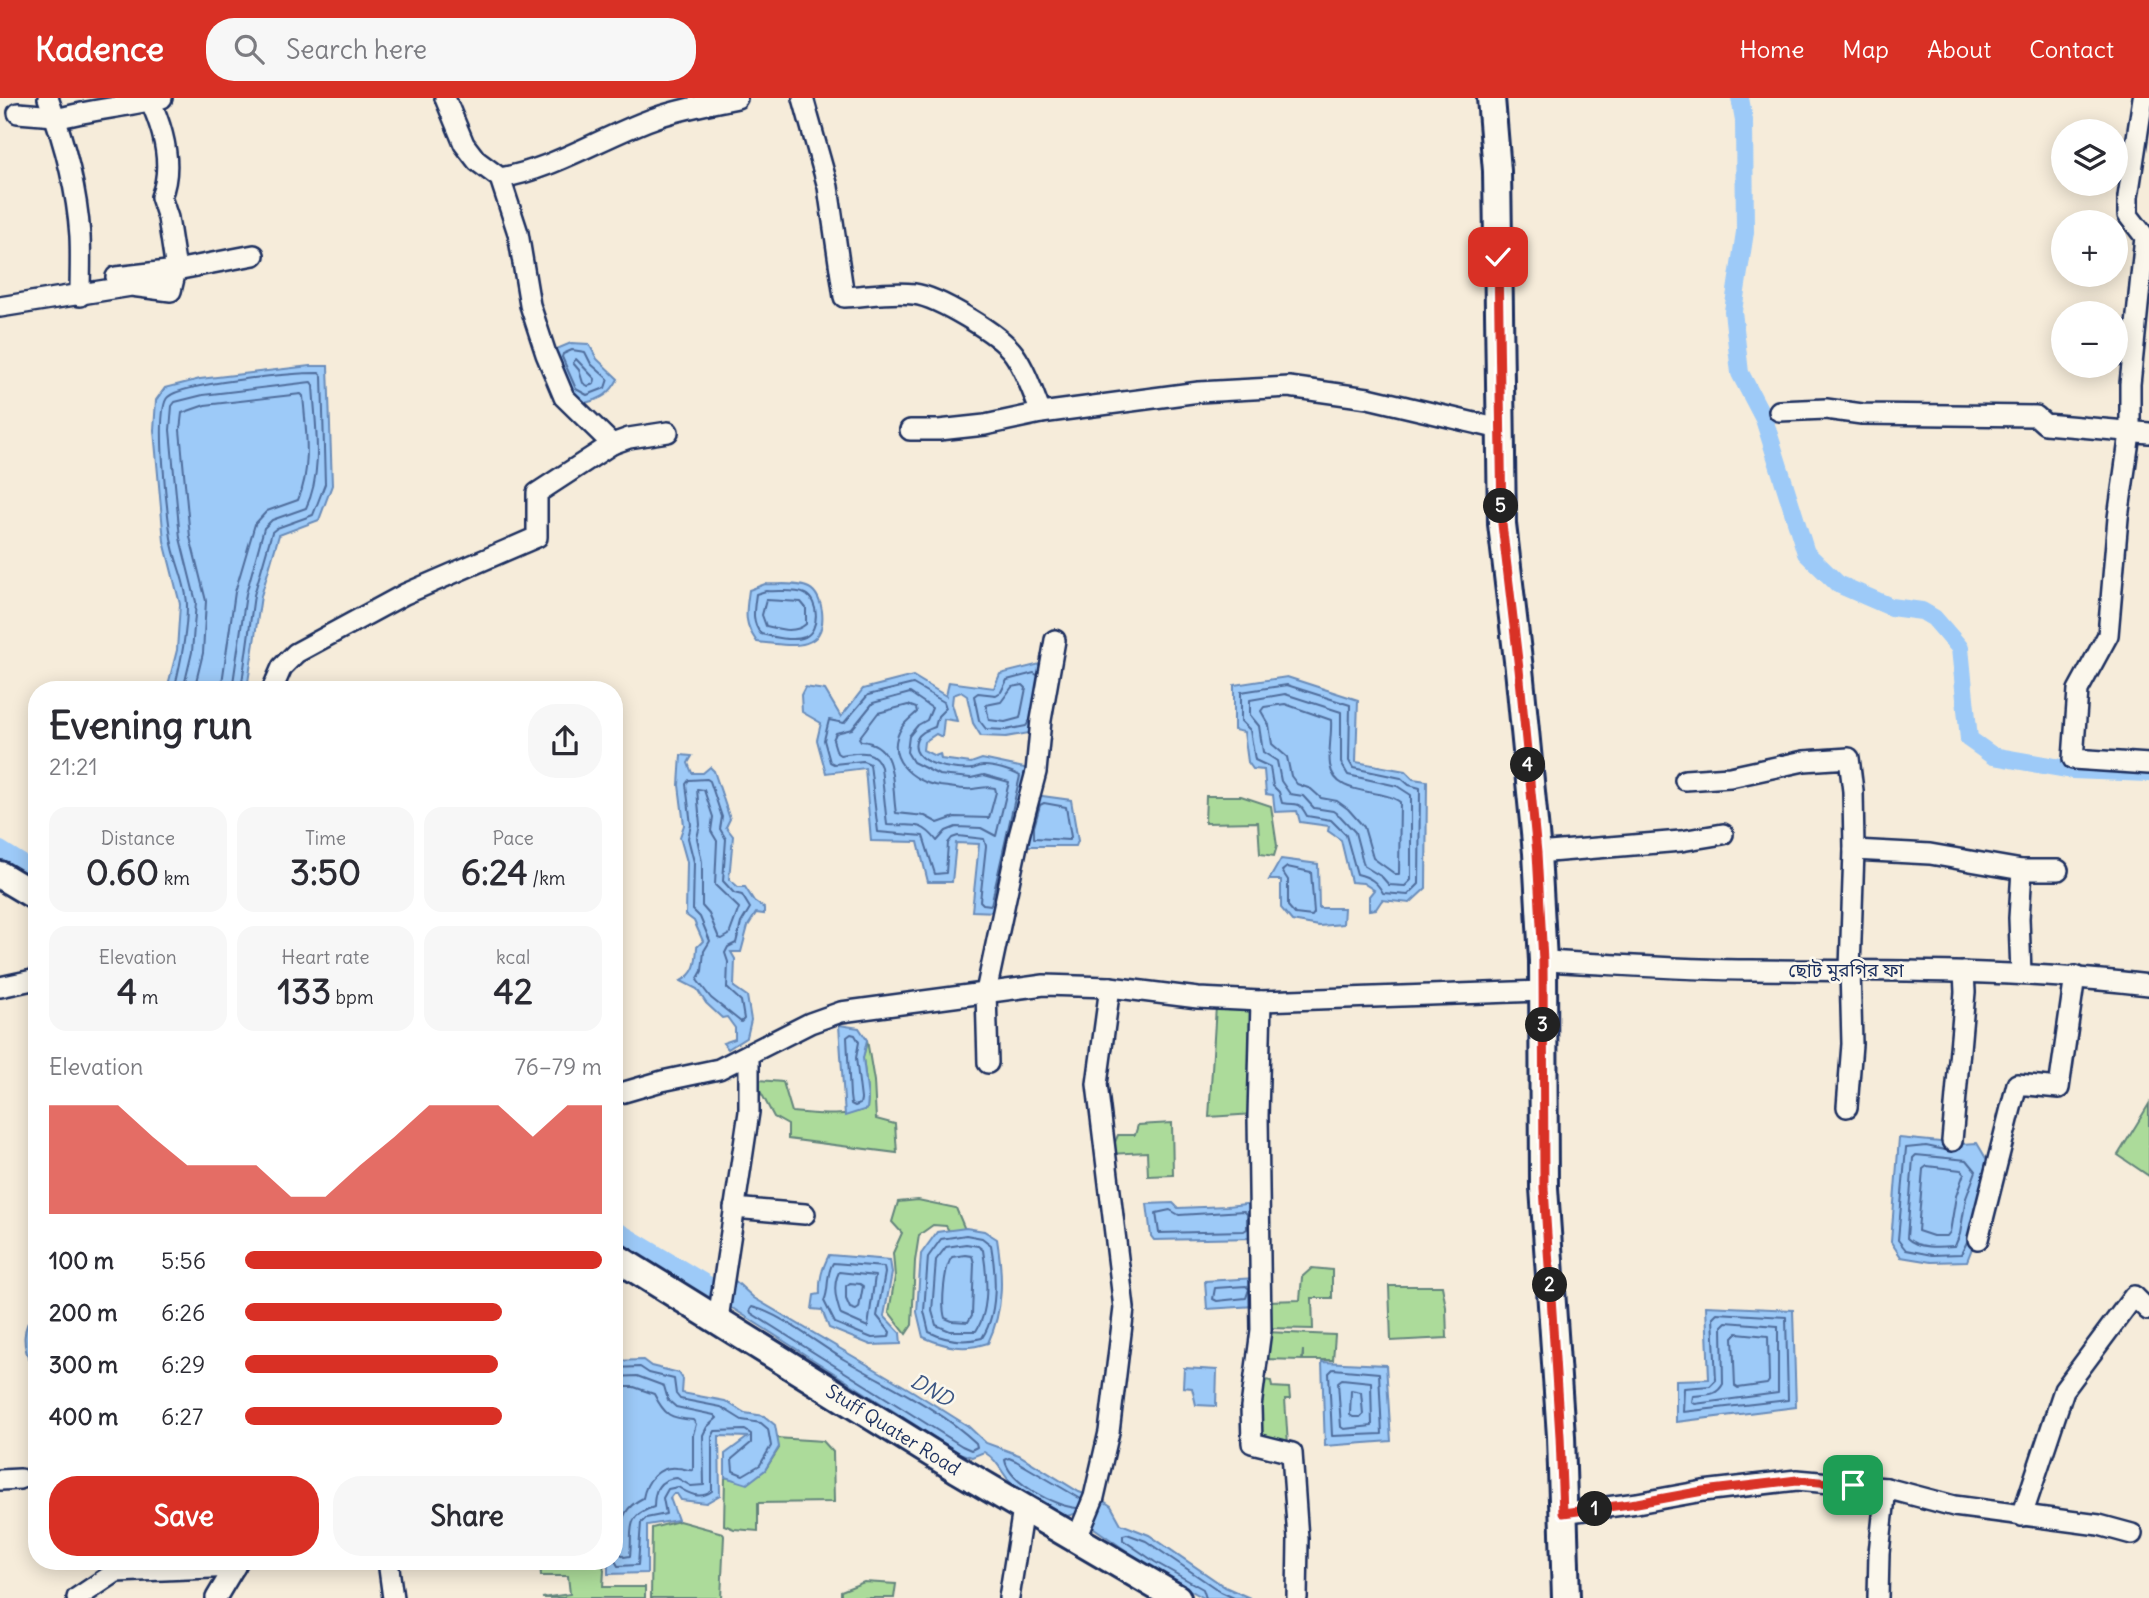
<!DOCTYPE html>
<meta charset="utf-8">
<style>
body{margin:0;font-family:Delius,"Noto Sans Bengali",sans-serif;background:#f7f7f7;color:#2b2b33;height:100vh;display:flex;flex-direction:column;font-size:26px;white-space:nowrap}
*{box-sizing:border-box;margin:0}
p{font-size:23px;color:#7c7c81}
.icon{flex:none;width:38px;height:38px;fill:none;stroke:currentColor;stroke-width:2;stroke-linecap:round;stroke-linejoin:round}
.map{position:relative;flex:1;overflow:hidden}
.details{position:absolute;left:28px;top:583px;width:595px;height:889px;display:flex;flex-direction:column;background:#fff;border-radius:28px;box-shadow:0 4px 18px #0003}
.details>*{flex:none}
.controls{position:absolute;left:2051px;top:21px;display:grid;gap:14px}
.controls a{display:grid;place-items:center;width:77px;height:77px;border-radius:50%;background:#fff;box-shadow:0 4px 18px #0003;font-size:35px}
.pin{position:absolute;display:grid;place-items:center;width:60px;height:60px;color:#fff;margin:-30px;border-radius:14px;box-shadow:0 4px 10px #0006}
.km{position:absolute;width:35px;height:35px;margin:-18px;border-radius:50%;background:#222;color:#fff;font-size:19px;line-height:35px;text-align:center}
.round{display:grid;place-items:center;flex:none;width:74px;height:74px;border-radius:28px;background:#f7f7f7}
.summary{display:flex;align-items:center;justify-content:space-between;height:119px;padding:0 21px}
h1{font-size:38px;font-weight:700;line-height:52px}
.stats{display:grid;grid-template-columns:repeat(3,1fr);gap:10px;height:119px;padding:7px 21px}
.stats div{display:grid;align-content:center;border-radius:18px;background:#f7f7f7;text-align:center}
.stats b{font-size:35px;font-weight:700}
.stats small{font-size:19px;font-weight:400}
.stats p{font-size:19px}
.chart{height:196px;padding:14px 21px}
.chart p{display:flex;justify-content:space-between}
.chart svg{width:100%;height:126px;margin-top:7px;fill:#d93025;opacity:.7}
.button{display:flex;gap:14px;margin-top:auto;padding:14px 21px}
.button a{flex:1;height:80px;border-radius:28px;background:#d93025;color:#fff;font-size:28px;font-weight:700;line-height:80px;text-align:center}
.button a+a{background:#f7f7f7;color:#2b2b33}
ul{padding:0 21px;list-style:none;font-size:23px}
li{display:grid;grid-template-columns:112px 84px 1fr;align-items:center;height:52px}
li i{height:18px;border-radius:9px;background:#d93025}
header{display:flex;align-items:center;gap:42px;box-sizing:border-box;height:98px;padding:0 35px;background:#d93025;color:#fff}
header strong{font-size:33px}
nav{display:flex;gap:38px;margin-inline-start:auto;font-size:24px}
.search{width:490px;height:63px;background:#f7f7f7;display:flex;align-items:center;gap:18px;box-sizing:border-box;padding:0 24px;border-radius:28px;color:#7c7c81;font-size:26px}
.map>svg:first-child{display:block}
.green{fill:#acdb9a;stroke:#64857c;stroke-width:2}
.water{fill:#9dcaf8;stroke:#698cba;stroke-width:2}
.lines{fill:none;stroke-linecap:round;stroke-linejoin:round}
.shore{stroke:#4f6d9c;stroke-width:2}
.canal{stroke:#9dcaf8;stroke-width:18}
.street-casing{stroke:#1b2f5e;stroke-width:24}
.secondary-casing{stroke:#1b2f5e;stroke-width:32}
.street{stroke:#fbf7ec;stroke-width:19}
.secondary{stroke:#fbf7ec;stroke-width:26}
.route-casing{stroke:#fff;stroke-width:14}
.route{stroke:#d93025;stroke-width:9}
.labels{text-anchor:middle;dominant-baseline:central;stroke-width:5;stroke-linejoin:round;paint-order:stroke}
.street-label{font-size:19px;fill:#1b2f5e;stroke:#fbf7ec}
.water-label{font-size:21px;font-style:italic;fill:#3c5684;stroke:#fbf7ec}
</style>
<header>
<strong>Kadence</strong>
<div class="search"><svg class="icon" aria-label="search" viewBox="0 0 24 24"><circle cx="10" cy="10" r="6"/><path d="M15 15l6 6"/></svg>Search here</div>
<nav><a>Home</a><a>Map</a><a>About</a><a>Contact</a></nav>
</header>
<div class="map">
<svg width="2149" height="1500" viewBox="0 0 2149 1500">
<rect width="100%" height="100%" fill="#f6ecda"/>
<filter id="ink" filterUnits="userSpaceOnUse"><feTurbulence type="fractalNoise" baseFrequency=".0143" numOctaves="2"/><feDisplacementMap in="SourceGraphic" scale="14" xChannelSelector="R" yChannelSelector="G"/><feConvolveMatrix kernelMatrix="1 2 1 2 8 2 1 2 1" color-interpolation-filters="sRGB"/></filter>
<g filter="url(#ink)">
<!-- green -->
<g class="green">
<path d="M1206,698H1241L1271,708L1277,748L1274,758L1260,756L1258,724L1205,725Z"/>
<path d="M1216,908L1257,910L1254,1016L1209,1019Z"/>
<path d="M867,942L874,983L876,1021L895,1026L897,1055L788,1041V1027L774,1019L758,989V982L783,984L792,1014C819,1016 841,1020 867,1011L868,1000L863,960Z"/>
<path d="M2149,1006V1078L2118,1057Z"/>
<path d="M1172,1025L1173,1077L1148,1078L1147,1054L1110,1056L1118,1037H1135L1138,1027Z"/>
<path d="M918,1102L956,1110L966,1134L951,1136L946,1128L933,1127L919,1137L915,1163L912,1227L906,1236L889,1214L895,1179L893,1155L902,1135L892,1124L898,1104Z"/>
<path d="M1312,1170L1332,1172V1200H1312L1313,1231L1267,1230V1203L1300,1202L1302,1179Z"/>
<path d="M1389,1188H1442L1446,1209L1447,1240L1391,1243Z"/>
<path d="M1266,1234L1335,1237L1333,1262H1303V1252L1302,1262L1262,1261Z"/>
<path d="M1260,1281L1271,1283L1272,1289L1289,1290L1290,1301H1285L1288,1347L1258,1336Z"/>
<path d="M776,1340L823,1343L833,1354L834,1404L758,1405V1433L734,1431L724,1427L725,1379L747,1385L765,1372L779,1350Z"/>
<path d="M679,1423L723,1435L724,1438L721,1500H651L652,1430Z"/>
<path d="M540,1463H602L604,1472L603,1489H645V1500H542L570,1496L568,1478H541Z"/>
<path d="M864,1484L896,1486L894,1500H841V1493Z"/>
</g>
<!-- water -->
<g class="water">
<path d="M571,245L589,246L597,261L618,281C610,296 602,301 585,305L575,299L552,253Z"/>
<path d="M310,268H328L332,387L319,422L279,437L261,498L247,591H167L177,552L180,506L164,443L154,332L156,302L165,290L200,281Z"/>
<path d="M765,486C778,487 797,484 809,490C817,494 821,505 822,513C827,557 786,547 757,544C743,525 746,514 749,492Z"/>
<path d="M1048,564L1035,634L1006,639L981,638L973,625L967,598L961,594L953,597L952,606L957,623L944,621L942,639L936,636L924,644L923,652L935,658L940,656L941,661L971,665L982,661L1029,671L998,814L972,813L979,746L956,745L952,784H928L918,744L871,743L865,670L826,675L817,642L821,625L802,614L801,597L805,589L825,592L841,619L863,591L913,578L946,598L949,584L994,590L1000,576Z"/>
<path d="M1287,579L1358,602L1356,664L1405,673L1413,681L1427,683L1426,790L1410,805L1382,802L1376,811L1369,812V798L1374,792L1363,785L1351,784L1341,742L1328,733L1329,728L1300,724L1297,713L1275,714L1273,697L1266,696L1264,672L1253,671L1248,664L1244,634L1234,632V587Z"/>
<path d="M681,657L692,658L688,665L692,675H703L710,669L714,673L730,721L726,729L733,738L729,781L738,789H745L754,803L764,810V816L756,815L748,828L741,854H731L735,861L734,889L747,898L751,922L747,939L728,951L723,945L735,941V930L727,919L722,920L706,905L697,891L681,883C696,875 696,864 697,849L703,843L694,823L686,817L687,764L680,739L684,727L679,687Z"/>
<path d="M1035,697L1071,702L1078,743L1076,748H1025Z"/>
<path d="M1281,761L1318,766L1319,810H1344L1343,826L1319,828L1292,823L1281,810V782H1269Z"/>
<path d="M839,927L859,930L867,942L863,960L868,1000L867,1011L845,1018Z"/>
<path d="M1899,1040L1961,1046L1977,1045L1987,1062L1994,1066L1976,1140L1967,1163L1931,1164L1901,1159L1891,1144Z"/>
<path d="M1173,1105L1178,1110L1227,1108L1254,1105L1255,1140L1154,1142L1151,1138L1147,1106Z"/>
<path d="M966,1130L984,1133L997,1141C1003,1178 1004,1211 988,1245C964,1253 946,1249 923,1239L917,1214L921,1156L937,1134Z"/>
<path d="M829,1157L890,1162L892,1175L884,1218L900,1235L901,1246L871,1247L829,1230L822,1212L812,1211L814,1197L820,1196C819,1181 822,1171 829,1157Z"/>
<path d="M731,1179L754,1200L914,1294L968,1328L986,1345L1019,1357L1079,1394L1102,1402L1111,1408L1121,1426L1149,1437L1225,1489L1250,1500H1204L1151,1470L1074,1416L1067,1418C1051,1410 1032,1402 1017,1391C1003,1380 1000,1363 984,1354L972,1359L959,1355L726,1206Z"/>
<path d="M1256,1180L1255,1208L1207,1211L1205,1183Z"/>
<path d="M1706,1208L1793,1212L1796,1309L1676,1324V1282L1709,1281Z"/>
<path d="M37,1212V1270L33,1269C22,1250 20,1229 37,1212Z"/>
<path d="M643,1262L651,1268L679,1275L683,1281L682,1295L725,1303L745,1315L764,1318L775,1327L779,1349L765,1372L747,1386L725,1379V1356L748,1339L719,1338L720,1397L706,1405L681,1402L677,1396H673L670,1400L678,1422L647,1427V1475L608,1476V1463H614V1263Z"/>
<path d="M1322,1264L1386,1267L1391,1343L1325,1348Z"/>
<path d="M1184,1270L1217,1272L1216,1308L1196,1307L1192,1290L1183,1289Z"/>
</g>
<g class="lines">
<!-- shore -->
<g class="shore">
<path d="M572,252L585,254L591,266L608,281L605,290L587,297L576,291L562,259L563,256Z"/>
<path d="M576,261L595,281L594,286L588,288L583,285L579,272L573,265Z"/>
<path d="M766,493C777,494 795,491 805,496C819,503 820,532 805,539C793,544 773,539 761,536C751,524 754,511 756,496Z"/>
<path d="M766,502L801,504L806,510V526C795,536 779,531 766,528L762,517Z"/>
<path d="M913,586L944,604L946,610L938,618L935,629C928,632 920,634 917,641C906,666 956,673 972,671C975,671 978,668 982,668C992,667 1012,673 1020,678L991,807L983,806L980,803L986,748L984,741L958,738L952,740L948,745L946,775L935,776L923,738L878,734L870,666L863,663L834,666L830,664L824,642L829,622L844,625L868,597Z"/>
<path d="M1023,587L1026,590L1020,620L1005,624L989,622L986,607L1001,604L1012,589Z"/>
<path d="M1287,587L1350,607L1349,663L1353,670L1401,680L1409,687L1420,690L1419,786L1408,797L1383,795C1377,784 1370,779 1357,776L1346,737L1331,722L1307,718C1298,702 1299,708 1282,705L1279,694L1273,688L1270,669L1255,662L1250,632L1241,623V594Z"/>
<path d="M174,592C181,564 187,536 187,508C187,485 174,463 171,440C168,419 154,311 168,299C182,285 295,275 319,275L322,278L325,386L313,417L277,430L272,434L254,497L241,592"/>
<path d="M183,592L192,554L196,504L180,440L170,332L172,308L175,304L203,297L311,284L313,287C315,327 324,372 306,410L272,422L264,430L246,496L232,592"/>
<path d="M194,592L203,555L206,503L190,439L180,332L182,315L205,307L301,296L303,298C306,332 312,371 298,402L267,413L255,426L235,494L221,592"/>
<path d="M910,595L932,610L927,622L918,627L909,638L907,654L913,664L939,677L971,680L984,677L1009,684L996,738L981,730L956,729L946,733L937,743C920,721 912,729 887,727L881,669C874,649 857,655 840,657L837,655L833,642L836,635L852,631L873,605Z"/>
<path d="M1285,596L1341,614V665L1348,677L1397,688L1411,697V782L1405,788L1389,787L1382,779L1364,768L1355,734L1340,718L1333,713L1314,710L1303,698L1290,696L1281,683L1277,663L1263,654L1259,628L1250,617V602Z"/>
<path d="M1285,606L1331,622C1332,636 1328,652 1330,667C1335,700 1380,689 1400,704L1399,776H1395L1373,760L1364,729L1348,711L1337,703L1321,700L1311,691L1297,686L1291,678L1287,659L1272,646L1269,627L1261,613L1264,609Z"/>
<path d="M908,607L916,610L917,614C912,619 906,623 902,629C883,659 912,684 940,688C950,689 962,692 973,691C982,690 986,688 995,690L996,694L989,720L955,719L938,725L925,718L896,715C891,688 899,646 861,643L859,640L878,615Z"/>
<path d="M1030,622L1026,628L1006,632L986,631L979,622L974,598L978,595L996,597L1001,594L1007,582L1034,575L1037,577"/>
<path d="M707,681L710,683L722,719L720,731L726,741L723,783L734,795L742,797L750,810L741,825L736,845L728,849L725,855L728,864L727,890L741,903L744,921L741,924L711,900L697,882L702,873L704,853L710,843L700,819L693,812L694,764L688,740L691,727L686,686L689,682Z"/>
<path d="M697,691L704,692L713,719L711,733L717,743L715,787L739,810L729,837L722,841L719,840L709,816L702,808V764L697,740L700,727Z"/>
<path d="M1044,705L1066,709L1071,739L1069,742L1034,740V729L1040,707Z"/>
<path d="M1287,769L1311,774L1314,815L1312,818L1295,816L1288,808V782L1282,773Z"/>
<path d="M851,936L855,937L859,944L856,960L861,1001L860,1006L855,1008L851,1006L850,998L847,939Z"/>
<path d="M1945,1052L1926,1048L1906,1050L1898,1142L1906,1152L1932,1157L1961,1156L1967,1144"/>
<path d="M1916,1057L1967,1062L1976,1073L1966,1100L1960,1136L1955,1148C1941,1149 1917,1151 1907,1140L1913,1060Z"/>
<path d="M1927,1068L1961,1072L1964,1075L1956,1098L1950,1134L1947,1138H1933L1918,1133L1923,1071Z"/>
<path d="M1170,1112L1179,1117L1244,1113L1247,1116V1131L1244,1133L1159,1135L1156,1115Z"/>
<path d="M966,1137L982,1140L991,1147C996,1176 999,1214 982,1240C963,1245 947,1243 929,1234L924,1213L928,1159L941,1141Z"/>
<path d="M966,1146L978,1148L983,1152C987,1176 990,1212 976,1233H950L936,1227L932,1213L936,1162L946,1149Z"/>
<path d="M965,1157L972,1158L974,1165L972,1217L968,1224L952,1223L945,1220C941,1207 944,1169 952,1159Z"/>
<path d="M833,1165L884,1169L885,1175L877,1218L890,1234L889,1239L872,1240L835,1225L824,1203C830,1191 825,1178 833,1165Z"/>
<path d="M839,1174L875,1178L868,1229L841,1217C836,1203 832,1188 839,1174Z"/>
<path d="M850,1185L860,1186L863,1188L859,1210L856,1212L850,1210L846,1201V1188Z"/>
<path d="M1246,1188L1249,1191L1246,1200L1217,1203L1213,1201L1215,1190Z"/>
<path d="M752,1209C780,1215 819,1247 845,1262C889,1288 939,1310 976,1345L977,1349L971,1352L962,1348L751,1215L750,1212Z"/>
<path d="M1717,1215L1786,1219L1788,1302L1683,1314L1684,1290L1710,1288L1716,1282L1713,1219Z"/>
<path d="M1726,1224L1778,1228V1295L1695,1306L1692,1304L1693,1298C1706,1296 1716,1299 1723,1286L1722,1228Z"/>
<path d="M1737,1235L1768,1238L1769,1283L1767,1286L1738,1290L1735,1288L1733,1239Z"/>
<path d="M614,1270L640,1269L649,1275L674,1281L676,1296L680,1301L721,1309L742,1322L761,1325L768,1331L771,1348L760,1367L743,1377L733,1373L732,1361L751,1345V1336L745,1332L715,1333L712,1339V1393C700,1402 689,1396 678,1389L668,1391L663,1400L666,1416L646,1420L641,1425L638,1467L618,1468L614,1461"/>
<path d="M1333,1271L1379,1275L1382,1336L1332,1338L1329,1275Z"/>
<path d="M614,1279L637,1278L664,1288L668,1302L676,1309L714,1317L717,1320L707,1329L703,1337L704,1387L691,1388L677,1380C658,1381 654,1393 654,1409C624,1418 633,1432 630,1458L624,1459L614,1449"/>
<path d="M1342,1281L1371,1284L1372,1328L1344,1331L1341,1329L1338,1284Z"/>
<path d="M614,1289H634L654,1296C665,1318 670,1320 693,1322L696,1326L693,1337V1372C688,1373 684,1370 677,1370C658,1368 646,1383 643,1400C625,1409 622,1419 620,1437L614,1438"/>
<path d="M1351,1292L1361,1294L1363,1316L1360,1319H1353L1350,1317Z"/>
<path d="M1077,1410C1056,1409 1009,1385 1005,1362L1009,1360L1016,1363L1081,1401"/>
<path d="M1206,1500L1203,1491L1155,1464L1123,1442V1437L1127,1436L1146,1443L1221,1494L1234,1500"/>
</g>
<!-- canal -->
<g class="canal">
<path d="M1740,0L1744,22L1745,134L1733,213L1740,275L1764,321L1806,455L1838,486L1891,509L1922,513L1934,520L1960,550L1969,641L1993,658L2072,672L2149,675"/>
<path d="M0,752L37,775"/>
<path d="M614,1131L731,1201"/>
</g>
<!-- street casing -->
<g class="street-casing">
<g id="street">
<path d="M48,0C64,43 77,92 80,138C81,158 80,178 80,198"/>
<path d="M445,0L464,46L477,63L500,80L518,135L530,207L546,256L564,299L612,346L629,340L668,334"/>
<path d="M803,0L828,89L844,199C866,198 891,193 914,196C938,199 1000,236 1014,256C1026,273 1033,295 1041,315"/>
<path d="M2143,0L2128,99V117L2145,139L2130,286V335L2118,420L2108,537L2078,592L2073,661L2149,666"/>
<path d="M18,15L55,18L56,21C91,11 127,9 162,0"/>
<path d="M500,80C554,71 600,40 652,21C679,11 709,6 737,0"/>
<path d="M116,179L176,172L254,157"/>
<path d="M0,209L131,188L171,193L176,172L168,120L161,99C174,67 163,30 149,0"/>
<path d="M1779,313L1826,311L1862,316L2036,318L2045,326L2149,335"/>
<path d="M910,332H939L985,327L1041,315L1199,294L1289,289L1368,300L1500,331"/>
<path d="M272,592L282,569L296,555L405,496L537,439V395L612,346"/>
<path d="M1685,682L1730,679L1804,663L1849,660L1853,693L1854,752L1850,871L1852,946L1847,1009"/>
<path d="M1854,752L1930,756L2022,772H2058"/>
<path d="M1537,755L1681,743L1723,736"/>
<path d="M1543,863C1612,866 1681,872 1751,872C1884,873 2016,871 2149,887"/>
<path d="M2021,876L2019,820L2022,772"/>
<path d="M0,889L37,881"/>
<path d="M1261,903L1258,1018L1261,1232L1251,1309L1252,1345L1292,1355L1298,1441L1297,1500"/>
<path d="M988,965L986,894L1019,738L1036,674L1041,622L1055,542"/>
<path d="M614,997L662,983L719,971L810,925L841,914L1044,887L1110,889L1198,900L1261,903L1542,893"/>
<path d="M1952,1043L1965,894L1964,874"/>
<path d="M734,1110L805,1116"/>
<path d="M1978,1141L2017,986L2059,990L2075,878"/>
<path d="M718,1221L749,1014V956"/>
<path d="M0,1382L20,1381"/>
<path d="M1562,1415L1637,1405L1703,1393L1797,1382L1886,1390L1954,1408L2099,1427L2132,1436"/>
<path d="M2022,1418L2064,1292L2134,1198L2148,1212L2149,1211"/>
<path d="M1077,1440L1094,1399L1109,1334L1124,1210L1097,986L1110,889"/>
<path d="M388,1463L393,1500"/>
<path d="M77,1500L116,1474L235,1469"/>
<path d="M216,1500L238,1463"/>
<path d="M1009,1500L1023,1411"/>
<path d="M1878,1500L1879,1455L1886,1390"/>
</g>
</g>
<!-- secondary casing -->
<g class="secondary-casing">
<g id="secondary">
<path d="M1491,0L1497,73L1502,426L1519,571L1537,755L1543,863L1544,1090L1561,1338L1566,1500"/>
<path d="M0,777L37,799"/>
<path id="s1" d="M614,1158L957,1371L1177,1500"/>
</g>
</g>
<!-- street -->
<use href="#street" class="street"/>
<!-- secondary -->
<use href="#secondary" class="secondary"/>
</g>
</g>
<g class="lines" filter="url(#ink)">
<!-- route casing -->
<g class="route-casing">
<path id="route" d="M1498,159L1502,426L1519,571L1537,755L1543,863L1544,1090L1560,1338L1563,1415L1637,1405L1703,1393L1797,1382L1853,1387"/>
</g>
<!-- route -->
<use href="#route" class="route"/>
</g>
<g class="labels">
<!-- street labels -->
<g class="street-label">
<text x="1846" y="872">ছোট মুরগির ফা</text>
<text stroke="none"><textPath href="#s1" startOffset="329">Stuff Quater Road</textPath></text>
</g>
<!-- water labels -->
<g class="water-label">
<text transform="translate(932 1292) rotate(30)">DND</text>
</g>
</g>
</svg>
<div class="controls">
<a><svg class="icon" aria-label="layers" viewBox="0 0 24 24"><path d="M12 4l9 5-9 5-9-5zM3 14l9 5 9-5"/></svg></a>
<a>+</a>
<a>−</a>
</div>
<div class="pin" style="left:1853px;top:1387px;background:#1e9e55"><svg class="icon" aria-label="arrive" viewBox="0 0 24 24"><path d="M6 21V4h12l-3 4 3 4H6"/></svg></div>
<div class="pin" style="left:1498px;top:159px;background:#d93025"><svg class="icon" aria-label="check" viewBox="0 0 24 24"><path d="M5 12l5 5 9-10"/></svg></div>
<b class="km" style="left:1595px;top:1411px">1</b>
<b class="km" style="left:1550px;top:1187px">2</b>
<b class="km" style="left:1543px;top:927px">3</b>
<b class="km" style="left:1528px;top:667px">4</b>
<b class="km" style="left:1501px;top:408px">5</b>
<section class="details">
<div class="summary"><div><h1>Evening run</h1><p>21:21</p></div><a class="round"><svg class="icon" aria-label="share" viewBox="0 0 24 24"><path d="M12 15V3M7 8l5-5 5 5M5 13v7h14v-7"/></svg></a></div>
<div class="stats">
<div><p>Distance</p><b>0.60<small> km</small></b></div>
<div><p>Time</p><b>3:50</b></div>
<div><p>Pace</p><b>6:24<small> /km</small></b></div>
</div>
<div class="stats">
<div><p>Elevation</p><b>4<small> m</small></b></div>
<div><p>Heart rate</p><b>133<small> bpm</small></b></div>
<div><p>kcal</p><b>42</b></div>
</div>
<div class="chart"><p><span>Elevation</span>76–79 m</p>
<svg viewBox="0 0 160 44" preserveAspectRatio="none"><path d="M0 44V6L10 6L20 6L30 17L40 27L50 27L60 27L70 38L80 38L90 27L100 17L110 6L120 6L130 6L140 17L150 6L160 6V44z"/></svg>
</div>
<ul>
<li><b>100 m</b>5:56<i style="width:100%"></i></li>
<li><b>200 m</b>6:26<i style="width:72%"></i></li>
<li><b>300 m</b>6:29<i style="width:71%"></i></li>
<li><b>400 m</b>6:27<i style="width:72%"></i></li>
</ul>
<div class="button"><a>Save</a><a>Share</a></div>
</section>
</div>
